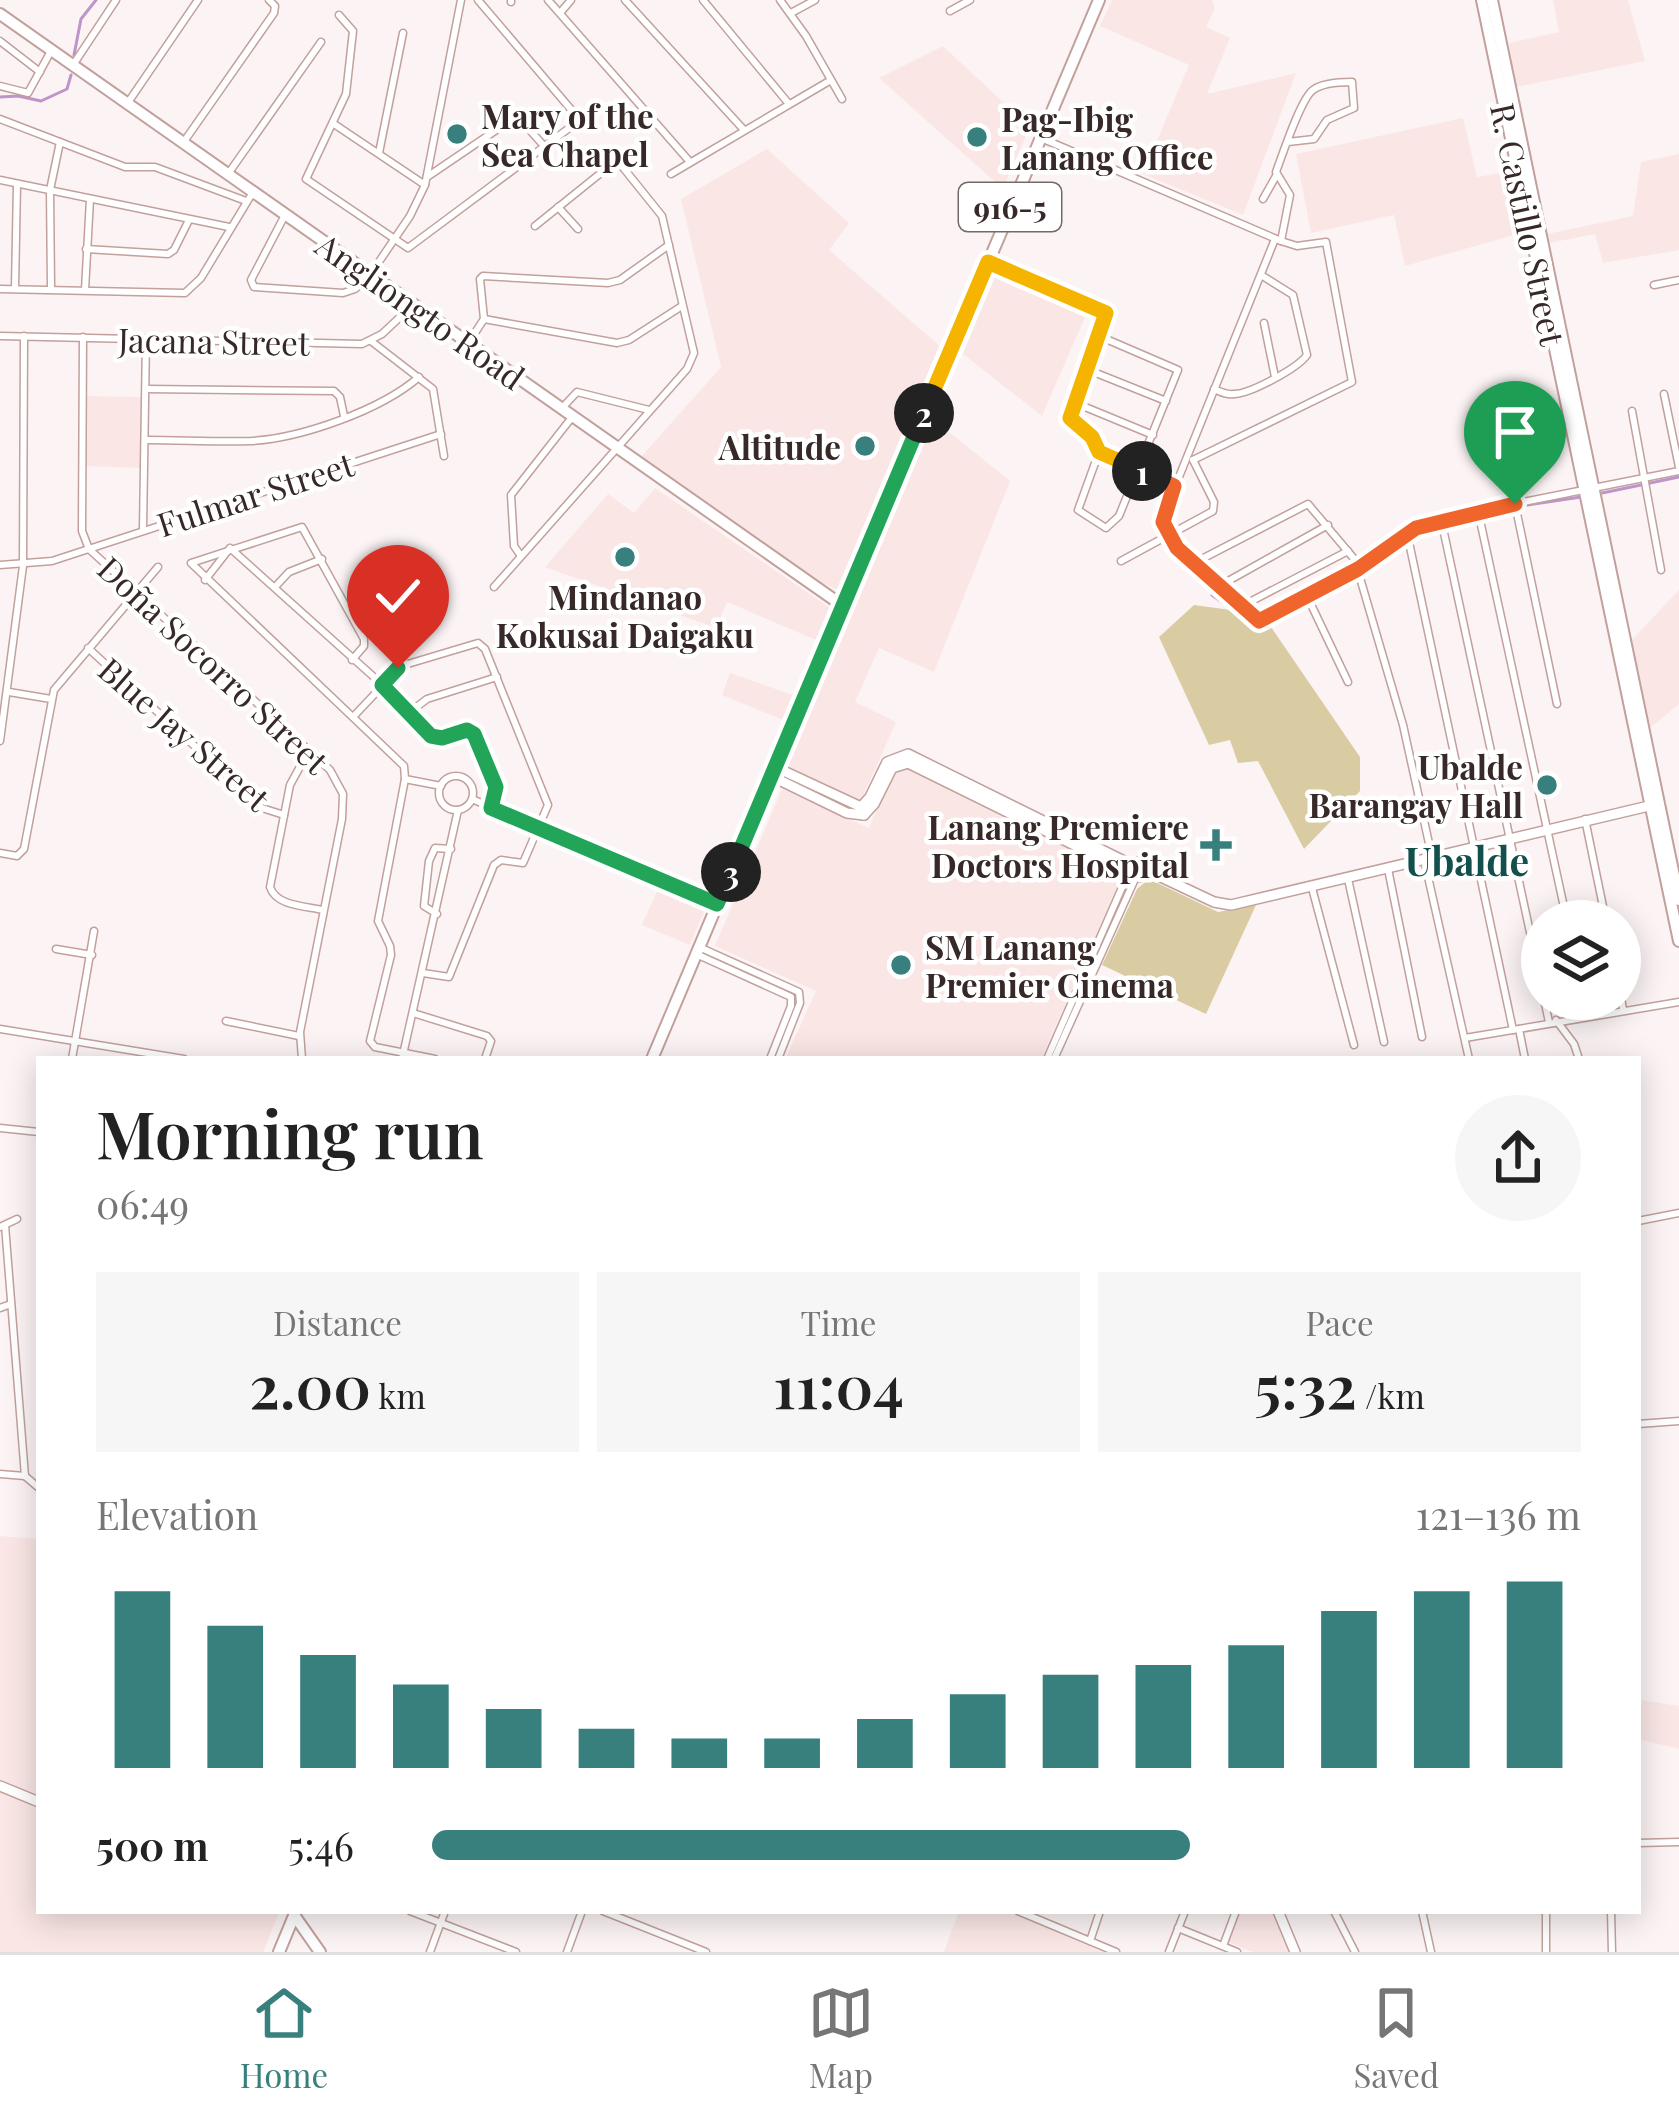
<!DOCTYPE html>
<meta charset="utf-8">
<style>
body{margin:0;font-family:"Playfair Display",serif;background:#f6f6f6;color:#222;height:100vh;display:flex;flex-direction:column;font-size:45px;white-space:nowrap}
*{box-sizing:border-box;margin:0}
p{font-size:39px;color:#767676}
.icon{flex:none;width:66px;height:66px;fill:none;stroke:currentColor;stroke-width:2;stroke-linecap:round;stroke-linejoin:round}
.map{position:relative;flex:1;overflow:hidden}
.details{position:absolute;left:36px;top:1056px;width:1605px;height:858px;display:flex;flex-direction:column;background:#fff;border-radius:0px;box-shadow:0 6px 30px #0003}
.details>*{flex:none}
.controls{position:absolute;left:1521px;top:900px;display:grid;gap:24px}
.controls a{display:grid;place-items:center;width:120px;height:120px;border-radius:50%;background:#fff;box-shadow:0 6px 30px #0003;font-size:60px}
.pin{position:absolute;display:grid;place-items:center;width:102px;height:102px;color:#fff;margin:-123px -51px;border-radius:50% 50% 50% 0;rotate:-45deg;box-shadow:0 0 12px #0007}
.pin .icon{rotate:45deg}
.km{position:absolute;width:60px;height:60px;margin:-30px;border-radius:50%;background:#222;color:#fff;font-size:33px;line-height:60px;text-align:center}
.round{display:grid;place-items:center;flex:none;width:126px;height:126px;border-radius:63px;background:#f6f6f6}
.summary{display:flex;align-items:center;justify-content:space-between;height:204px;padding:0 60px}
h1{font-size:66px;font-weight:600;line-height:90px}
.metrics{display:grid;grid-template-columns:repeat(3,1fr);gap:18px;height:204px;padding:12px 60px}
.metrics div{display:grid;align-content:center;border-radius:0px;background:#f6f6f6;text-align:center}
.metrics b{font-size:60px;font-weight:600}
.metrics small{font-size:33px;font-weight:400}
.metrics p{font-size:33px}
.chart{height:336px;padding:24px 60px}
.chart p{display:flex;justify-content:space-between}
.chart svg{width:100%;height:216px;margin-top:12px;stroke:#38807d;stroke-width:6}
ul{padding:0 60px;list-style:none;font-size:39px}
li{display:grid;grid-template-columns:192px 144px 1fr;align-items:center;height:90px}
li i{height:30px;border-radius:15px;background:#38807d}
.tab-bar{display:flex;justify-content:space-around;align-items:center;height:168px;border-top:3px solid #e0e0e0;background:#fff;font-size:33px;color:#767676}
.tab-bar a{display:grid;justify-items:center;gap:6px}
.tab-bar .selected{color:#38807d}
.map>svg:first-child{display:block}
.built{fill:#fae7e5}
.green{fill:#dacca2}
.lines{fill:none;stroke-linecap:round;stroke-linejoin:round}
.stream{stroke:#bd95ca;stroke-width:3}
.street-casing{stroke:#c2a09c;stroke-width:9}
.secondary-casing{stroke:#c2a09c;stroke-width:12}
.primary-casing{stroke:#c2a09c;stroke-width:14}
.street{stroke:#fff;stroke-width:6}
.secondary{stroke:#fff;stroke-width:9}
.primary{stroke:#fff;stroke-width:10}
.split-1-casing{stroke:#fff;stroke-width:24}
.split-2-casing{stroke:#fff;stroke-width:24}
.split-3-casing{stroke:#fff;stroke-width:24}
.split-4-casing{stroke:#fff;stroke-width:24}
.split-1{stroke:#f0652b;stroke-width:15}
.split-2{stroke:#f5b400;stroke-width:15}
.split-3{stroke:#22a559;stroke-width:15}
.split-4{stroke:#22a559;stroke-width:15}
.poi-dot{fill:#38807d;stroke:#fff;stroke-width:4.5}
.labels{text-anchor:middle;dominant-baseline:central;stroke-width:9;stroke-linejoin:round;paint-order:stroke}
.shield{fill:#fff;stroke:#726968;stroke-width:3}
.shield-label{font-size:30px;font-weight:bold;fill:#362927}
.poi-label{font-size:33px;font-weight:bold;fill:#362927;stroke:#fff;text-anchor:start}
.street-label{font-size:33px;fill:#362927;stroke:#fff}
.quarter-label{font-size:39px;font-weight:bold;fill:#124f4d;stroke:#fff}
</style>
<div class="map">
<svg width="1679" height="1952" viewBox="0 0 1679 1952">
<rect width="100%" height="100%" fill="#fcf4f4"/>
<!-- built -->
<g class="built">
<path d="M1112,0H1212L1215,8L1206,27L1230,38L1207,94L1296,73L1243,215L1143,174L1189,65L1100,26Z"/>
<path d="M1553,0H1628L1645,61L1516,87L1509,43L1559,32Z"/>
<path d="M943,46L1030,127L1003,189L879,78Z"/>
<path d="M1463,118L1477,177L1500,173L1504,190L1511,189L1521,233L1405,266L1394,215L1311,233L1296,154Z"/>
<path d="M767,149L849,223L829,250L941,347L841,591L809,578L640,458L721,367L681,199Z"/>
<path d="M1679,154V250L1603,263L1595,234L1549,243L1547,234L1633,216L1641,162Z"/>
<path d="M998,269L1089,308L1042,416L963,354Z"/>
<path d="M86,396L142,397V468L85,466Z"/>
<path d="M934,420L1010,481L934,672L879,648L855,702L896,722L860,803L787,769Z"/>
<path d="M655,488L830,608L816,640L727,602L716,628L545,567L608,494L634,513Z"/>
<path d="M1679,590V704L1650,728L1630,642Z"/>
<path d="M730,673L793,695L783,720L722,695Z"/>
<path d="M904,768L1119,873L1118,885L1041,1059H785L816,991L715,946L782,789L869,828L891,776Z"/>
<path d="M659,887L706,907L690,945L642,925Z"/>
<path d="M0,1536L39,1539V1911H273L278,1915L263,1952H0Z"/>
<path d="M1642,1700L1679,1706V1749L1638,1739Z"/>
<path d="M959,1911H1010L1102,1952H944Z"/>
<path d="M1240,1911H1276L1293,1952H1253L1228,1942Z"/>
</g>
<!-- green -->
<g class="green">
<path d="M1194,605L1231,610L1256,631L1271,627L1360,757V791L1304,849L1258,761L1238,763L1230,740L1209,745L1159,637Z"/>
<path d="M1149,879L1218,912L1256,905L1206,1014L1102,965L1137,889Z"/>
</g>
<g class="lines">
<!-- stream -->
<g class="stream">
<path d="M74,55L81,19L96,0"/>
<path d="M0,97L18,96L41,101L67,89L71,75"/>
<path d="M1650,483L1679,477"/>
<path d="M1602,493L1641,485"/>
<path d="M1508,508L1581,497"/>
<path d="M1362,558L1385,538L1411,530"/>
<path d="M1212,595L1249,621L1253,619"/>
</g>
<!-- street casing -->
<g class="street-casing">
<g id="street">
<path d="M548,0L690,162"/>
<path d="M625,0L744,130"/>
<path d="M703,0L789,104"/>
<path d="M780,0L806,36L842,99"/>
<path d="M511,2V0"/>
<path d="M950,11L970,0"/>
<path d="M560,13L571,0"/>
<path d="M791,13L815,0"/>
<path d="M339,15L353,31L346,94L306,179L408,248L580,120L478,0"/>
<path d="M0,41L40,72"/>
<path d="M73,65L116,0"/>
<path d="M0,86L28,93L51,51"/>
<path d="M127,104L198,0"/>
<path d="M0,119L125,167H155L246,201"/>
<path d="M334,124L425,185"/>
<path d="M1041,138L1281,241L1297,246L1326,242L1352,382L1193,460"/>
<path d="M183,143L274,13L275,6L269,0"/>
<path d="M379,153L403,33"/>
<path d="M228,174L321,42"/>
<path d="M671,174L831,80"/>
<path d="M427,177L517,116L545,147"/>
<path d="M0,180L229,227"/>
<path d="M1263,199L1276,176"/>
<path d="M558,207L578,229"/>
<path d="M285,215L251,280L254,287L343,293L355,289L370,275L410,216L425,185L461,0"/>
<path d="M1275,239L1164,514C1165,551 1229,594 1256,619H1266L1358,569L1416,528L1478,511L1679,471"/>
<path d="M1281,241L1290,195L1276,172C1282,156 1301,98 1313,90C1322,83 1342,82 1352,82L1354,108L1327,120L1314,139L1288,142"/>
<path d="M86,249L168,254L174,250L189,220"/>
<path d="M988,262L1105,313L1070,418L1092,437L1099,452L1174,486"/>
<path d="M1654,285L1679,280"/>
<path d="M51,287L50,190L60,142"/>
<path d="M15,288L17,184"/>
<path d="M0,289L185,293L201,278L253,192"/>
<path d="M85,290L90,199"/>
<path d="M484,319L617,343L629,340L682,306"/>
<path d="M1264,323L1275,377"/>
<path d="M0,336L362,344L382,334L414,304"/>
<path d="M83,337L82,531L89,549L330,770L343,794L342,819L300,1032L302,1059"/>
<path d="M371,341L433,389L444,456"/>
<path d="M469,342L484,319L480,279L483,276L608,283L620,280L669,245"/>
<path d="M1086,369L1166,401"/>
<path d="M146,389L334,391L340,397L344,416"/>
<path d="M1214,389C1221,392 1226,395 1234,394C1250,394 1298,368 1307,355L1293,295L1261,275"/>
<path d="M1664,394L1679,467"/>
<path d="M1073,402L1153,435"/>
<path d="M562,408L577,392L649,410"/>
<path d="M1632,411L1661,570"/>
<path d="M146,440C181,440 217,442 251,441C302,438 381,410 419,377"/>
<path d="M1099,452L1078,510L1106,528L1119,516L1178,370L1099,336"/>
<path d="M1515,504L1557,704"/>
<path d="M1478,511L1567,921"/>
<path d="M1441,519L1542,988"/>
<path d="M143,529L146,339"/>
<path d="M1407,533L1513,1030"/>
<path d="M521,556L514,546L511,495L573,416"/>
<path d="M1121,561L1213,511L1214,502L1193,460"/>
<path d="M1194,563L1308,504L1361,567"/>
<path d="M0,565L52,561L441,434"/>
<path d="M1358,571L1403,725L1432,857"/>
<path d="M205,580L230,548L395,696L431,737C446,742 458,726 472,732L496,787L491,808"/>
<path d="M1221,585L1328,525"/>
<path d="M275,587L289,572L322,559"/>
<path d="M494,587L687,369L694,353L662,216L617,160L535,226"/>
<path d="M1307,596L1348,682"/>
<path d="M1242,606L1348,551"/>
<path d="M88,648L262,808L284,815"/>
<path d="M352,660L364,646V639L302,527L191,563L404,766L405,779L378,921L390,946L391,955L370,1041L375,1047L435,1059"/>
<path d="M9,692L51,699"/>
<path d="M410,712L427,699L497,677"/>
<path d="M353,717L401,666L478,643L485,649L548,805L523,863L501,860L494,865L449,977L423,973"/>
<path d="M0,741L23,566L24,336"/>
<path d="M308,752L290,785L270,887C276,906 305,906 323,910"/>
<circle cx="456" cy="793" r="17"/>
<path d="M405,779L441,786"/>
<path d="M472,799L717,904"/>
<path d="M1585,819L1606,921"/>
<path d="M571,843L575,848L715,908"/>
<path d="M0,853L17,856L24,849L54,690L158,567"/>
<path d="M1424,859L1469,1059"/>
<path d="M1388,869L1422,1037"/>
<path d="M1348,879L1384,1042"/>
<path d="M1312,888L1354,1045"/>
<path d="M437,914L424,906L429,861L435,848L451,849"/>
<path d="M699,947L799,992L800,1003L778,1059"/>
<path d="M56,949L92,955"/>
<path d="M696,954L791,997V1006L770,1059"/>
<path d="M1620,993L1623,1009"/>
<path d="M1544,999L1549,1022"/>
<path d="M1583,999L1586,1015"/>
<path d="M413,1013L487,1036L491,1041L485,1059"/>
<path d="M1556,1020L1574,1044L1579,1059"/>
<path d="M226,1021L299,1036"/>
<path d="M0,1029L184,1059"/>
<path d="M1519,1029L1525,1059"/>
<path d="M1465,1038L1679,1002"/>
<path d="M72,1059L94,931"/>
<path d="M402,1059L458,810"/>
<path d="M1047,1059L1127,876"/>
<path d="M1054,1059L1135,879"/>
<path d="M0,1128L39,1132"/>
<path d="M1638,1221L1679,1213"/>
<path d="M5,1225L25,1476"/>
<path d="M0,1227L17,1219"/>
<path d="M0,1308L11,1304"/>
<path d="M1638,1424L1679,1421"/>
<path d="M0,1474L25,1476"/>
<path d="M25,1476L39,1488"/>
<path d="M1638,1843L1679,1842"/>
<path d="M410,1911L516,1952"/>
<path d="M603,1911L706,1952"/>
<path d="M1018,1911L1116,1952"/>
<path d="M1334,1911L1355,1952"/>
<path d="M1422,1911L1431,1952"/>
<path d="M1546,1911V1952"/>
<path d="M1611,1911L1612,1952"/>
<path d="M1178,1928L1237,1952"/>
<path d="M1090,1941L1100,1911"/>
<path d="M1223,1946L1236,1911"/>
<path d="M430,1952L445,1911"/>
<path d="M567,1952L582,1911"/>
<path d="M1169,1952L1185,1911"/>
</g>
</g>
<!-- secondary casing -->
<g class="secondary-casing">
<g id="secondary">
<path d="M775,767L861,807L870,797L887,762L908,754L1128,863L1139,862L1144,869L1140,877L1127,876L1128,863"/>
<path d="M771,776L847,813L864,815"/>
<path d="M864,815L874,804L892,768L908,763L1125,870"/>
<path d="M1144,869L1214,902L1231,905L1653,805"/>
<path d="M0,1786L39,1802"/>
<path d="M1278,1911L1295,1952"/>
</g>
</g>
<!-- primary casing -->
<g class="primary-casing">
<g id="primary">
<path d="M1482,0L1679,941"/>
<path d="M1492,0L1679,900"/>
<path d="M0,14L843,606"/>
<path d="M652,1059L1099,0"/>
<path d="M294,1915L320,1952"/>
<path d="M279,1952L296,1911"/>
</g>
</g>
<!-- street -->
<use href="#street" class="street"/>
<!-- secondary -->
<use href="#secondary" class="secondary"/>
<!-- primary -->
<use href="#primary" class="primary"/>
</g>
<g class="lines">
<!-- split-1 casing -->
<g class="split-1-casing">
<path id="split-1" d="M1142,471L1174,486L1163,522L1177,548L1259,621L1358,569L1416,528L1515,504"/>
</g>
<!-- split-2 casing -->
<g class="split-2-casing">
<path id="split-2" d="M924,413L988,262L1106,313L1070,418L1092,437L1099,452L1142,471"/>
</g>
<!-- split-3 casing -->
<g class="split-3-casing">
<path id="split-3" d="M731,872L924,413"/>
</g>
<!-- split-4 casing -->
<g class="split-4-casing">
<path id="split-4" d="M398,668L382,685L431,736L442,738L467,730L474,734L496,787L491,808L717,904L731,872"/>
</g>
<!-- split-1 -->
<use href="#split-1" class="split-1"/>
<!-- split-2 -->
<use href="#split-2" class="split-2"/>
<!-- split-3 -->
<use href="#split-3" class="split-3"/>
<!-- split-4 -->
<use href="#split-4" class="split-4"/>
</g>
<!-- markers -->
<g class="poi-dot">
<circle cx="457" cy="134" r="12"/>
<circle cx="977" cy="137" r="12"/>
<circle cx="865" cy="446" r="12"/>
<circle cx="625" cy="557" r="12"/>
<circle cx="1547" cy="785" r="12"/>
<path d="M1210 827h12v12h12v12h-12v12h-12v-12h-12v-12h12z"/>
<circle cx="901" cy="965" r="12"/>
</g>
<g class="labels">
<!-- shield labels -->
<rect class="shield" x="959" y="183" width="102" height="48" rx="9"/>
<g class="shield-label">
<text x="1010" y="207">916-5</text>
</g>
<!-- poi labels -->
<g class="poi-label">
<text x="481" y="115">Mary of the<tspan x="481" dy="38">Sea Chapel</tspan></text>
<text x="1001" y="118">Pag-Ibig<tspan x="1001" dy="38">Lanang Office</tspan></text>
<text x="841" y="446" text-anchor="end">Altitude</text>
<text x="625" y="596" text-anchor="middle">Mindanao<tspan x="625" dy="38">Kokusai Daigaku</tspan></text>
<text x="1523" y="766" text-anchor="end">Ubalde<tspan x="1523" dy="38">Barangay Hall</tspan></text>
<text x="1189" y="826" text-anchor="end">Lanang Premiere<tspan x="1189" dy="38">Doctors Hospital</tspan></text>
<text x="925" y="946">SM Lanang<tspan x="925" dy="38">Premier Cinema</tspan></text>
</g>
<!-- street labels -->
<g class="street-label">
<text transform="translate(1529 224) rotate(78)">R. Castillo Street</text>
<text transform="translate(421 310) rotate(35)">Angliongto Road</text>
<text transform="translate(214 340) rotate(1)">Jacana Street</text>
<text transform="translate(255 493) rotate(-18)">Fulmar Street</text>
<text transform="translate(214 664) rotate(43)">Doña Socorro Street</text>
<text transform="translate(185 733) rotate(41)">Blue Jay Street</text>
</g>
<!-- quarter labels -->
<g class="quarter-label">
<text x="1467" y="860">Ubalde</text>
</g>
</g>
</svg>
<div class="controls">
<a><svg class="icon" aria-label="layers" viewBox="0 0 24 24"><path d="M12 4l9 5-9 5-9-5zM3 14l9 5 9-5"/></svg></a>
</div>
<div class="pin" style="left:1515px;top:504px;background:#1e9e55"><svg class="icon" aria-label="arrive" viewBox="0 0 24 24"><path d="M6 21V4h12l-3 4 3 4H6"/></svg></div>
<div class="pin" style="left:398px;top:668px;background:#d93025"><svg class="icon" aria-label="check" viewBox="0 0 24 24"><path d="M5 12l5 5 9-10"/></svg></div>
<b class="km" style="left:1142px;top:471px">1</b>
<b class="km" style="left:924px;top:413px">2</b>
<b class="km" style="left:731px;top:872px">3</b>
<section class="details">
<div class="summary"><div><h1>Morning run</h1><p>06:49</p></div><a class="round"><svg class="icon" aria-label="share" viewBox="0 0 24 24"><path d="M12 15V3M7 8l5-5 5 5M5 13v7h14v-7"/></svg></a></div>
<div class="metrics">
<div><p>Distance</p><b>2.00<small> km</small></b></div>
<div><p>Time</p><b>11:04</b></div>
<div><p>Pace</p><b>5:32<small> /km</small></b></div>
</div>
<div class="chart"><p><span>Elevation</span>121–136 m</p>
<svg viewBox="0 0 160 44" preserveAspectRatio="none"><path d="M5 44V8M15 44V15M25 44V21M35 44V27M45 44V32M55 44V36M65 44V38M75 44V38M85 44V34M95 44V29M105 44V25M115 44V23M125 44V19M135 44V12M145 44V8M155 44V6"/></svg>
</div>
<ul>
<li><b>500 m</b>5:46<i style="width:66%"></i></li>
</ul>
</section>
</div>
<nav class="tab-bar">
<a class="selected"><svg class="icon" aria-label="home" viewBox="0 0 24 24"><path d="M3 11l9-7 9 7M6 9v11h12V9"/></svg>Home</a>
<a><svg class="icon" aria-label="map" viewBox="0 0 24 24"><path d="M3 6l6-2 6 2 6-2v14l-6 2-6-2-6 2zM9 4v14M15 6v14"/></svg>Map</a>
<a><svg class="icon" aria-label="saved" viewBox="0 0 24 24"><path d="M7 4h10v16l-5-4-5 4z"/></svg>Saved</a>
</nav>
